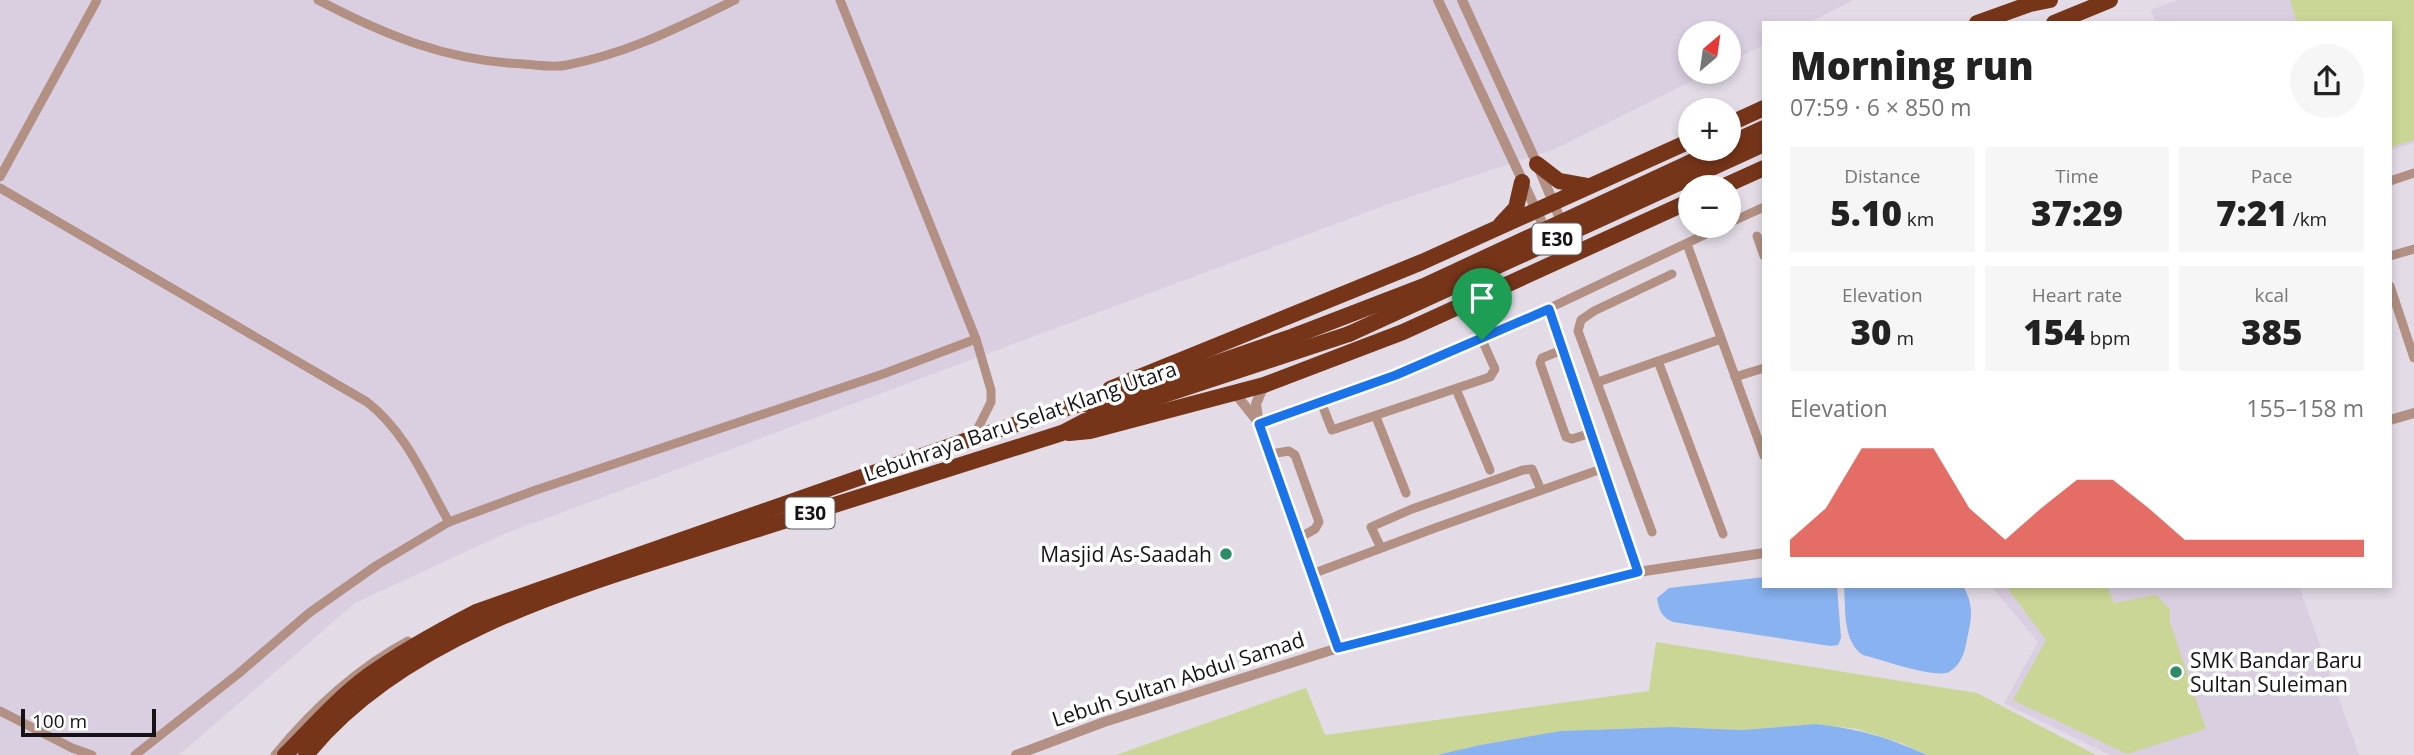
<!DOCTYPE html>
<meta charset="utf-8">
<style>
body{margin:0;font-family:"Open Sans",sans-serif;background:#f6f6f6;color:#222;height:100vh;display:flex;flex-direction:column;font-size:26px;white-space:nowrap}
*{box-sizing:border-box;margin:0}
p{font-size:23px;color:#767676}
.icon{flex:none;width:38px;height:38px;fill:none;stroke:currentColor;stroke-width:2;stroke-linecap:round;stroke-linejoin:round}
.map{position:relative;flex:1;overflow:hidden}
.side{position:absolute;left:1762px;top:21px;width:630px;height:567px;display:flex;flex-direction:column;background:#fff;border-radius:0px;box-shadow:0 4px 10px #0003}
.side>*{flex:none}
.needle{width:46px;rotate:29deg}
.buttons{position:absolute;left:1678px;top:21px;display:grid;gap:14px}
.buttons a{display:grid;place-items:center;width:63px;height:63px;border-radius:50%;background:#fff;box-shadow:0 4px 10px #0003;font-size:35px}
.scale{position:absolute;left:21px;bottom:18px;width:135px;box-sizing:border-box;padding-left:7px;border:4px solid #161317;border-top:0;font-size:19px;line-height:24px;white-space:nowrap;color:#161317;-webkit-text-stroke:5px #fff;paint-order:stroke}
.pin{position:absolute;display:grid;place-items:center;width:60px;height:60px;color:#fff;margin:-72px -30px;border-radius:50% 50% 50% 0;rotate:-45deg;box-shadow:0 0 7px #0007}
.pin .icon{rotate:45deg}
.round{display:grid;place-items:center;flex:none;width:74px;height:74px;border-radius:37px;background:#f6f6f6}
.headline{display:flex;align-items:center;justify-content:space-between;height:119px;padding:0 28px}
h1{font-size:38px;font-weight:800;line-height:52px}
.figures{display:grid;grid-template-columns:repeat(3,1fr);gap:10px;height:119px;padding:7px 28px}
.figures div{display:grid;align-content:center;border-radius:0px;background:#f6f6f6;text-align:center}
.figures b{font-size:35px;font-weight:800}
.figures small{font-size:19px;font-weight:400}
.figures p{font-size:19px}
.chart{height:196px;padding:14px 28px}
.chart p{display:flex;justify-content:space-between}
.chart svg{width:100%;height:126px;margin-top:7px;fill:#d93025;opacity:.7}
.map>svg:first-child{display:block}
.built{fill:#dacfe1}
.green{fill:#cad695}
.water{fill:#88b2f0}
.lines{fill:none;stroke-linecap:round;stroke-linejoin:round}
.minor{stroke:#b29083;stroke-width:9}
.tertiary{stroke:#b29083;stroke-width:10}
.motorway{stroke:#763519;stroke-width:16}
.motorway-bridge{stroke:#763519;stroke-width:16}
.route-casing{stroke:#fff;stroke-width:14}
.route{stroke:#1a73e8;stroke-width:9}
.poi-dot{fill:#2d8c65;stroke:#fff;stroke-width:2.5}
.labels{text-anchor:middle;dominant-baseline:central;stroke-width:7;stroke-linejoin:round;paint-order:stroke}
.shield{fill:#fff;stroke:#5c5a5d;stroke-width:2}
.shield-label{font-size:19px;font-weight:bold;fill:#161317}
.street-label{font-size:21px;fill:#161317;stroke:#fff}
.poi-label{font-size:21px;fill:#161317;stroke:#fff;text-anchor:end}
</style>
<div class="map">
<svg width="2414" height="755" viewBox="0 0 2414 755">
<rect width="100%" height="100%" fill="#e3dce7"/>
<!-- built -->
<g class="built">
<path d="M0,0H1854L1808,23H1764V45L1729,62V33H1690V72H1710L1555,149L1389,204L504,534L355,603L179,755H0Z"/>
<path d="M2177,0H2414V143L2391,150L2390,23H2156L2151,10Z"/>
<path d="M1991,586H2299L2359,755H2110L2004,703L2038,642Z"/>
</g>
<!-- green -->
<g class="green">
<path d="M2290,0H2414V140L2391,147L2390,23H2297Z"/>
<path d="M2006,586H2107L2114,603L2156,595L2170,609V622L2206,729L2127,754L2013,700L2046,640Z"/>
<path d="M1656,642L1977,693L2096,755H1927L1901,743L1857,729L1816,724L1742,730L1671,727L1560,731L1480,745L1437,755H1116L1306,688L1325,735L1649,691Z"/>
</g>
<!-- water -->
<g class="water">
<path d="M1764,577V586H1837L1841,638L1838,645L1830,646L1673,622C1661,617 1659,610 1657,598L1669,588Z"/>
<path d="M1844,586H1963C1974,605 1972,618 1967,639C1965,652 1961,665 1949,672C1934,679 1880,659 1863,655C1842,641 1846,609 1844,586Z"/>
<path d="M1816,724C1859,729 1887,737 1927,755H1437L1480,745L1560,731L1671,727L1742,730Z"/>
</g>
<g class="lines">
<!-- minor -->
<g class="minor">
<path d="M318,0C385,35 447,61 524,64C538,65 554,68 567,65C629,53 679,27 735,0"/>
<path d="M840,0L976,339L991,390V402L973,438"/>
<path d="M0,177L97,0"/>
<path d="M2390,181L2414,173"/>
<path d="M0,188L367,402C406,432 425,480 449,522"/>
<path d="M1729,223L1764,207"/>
<path d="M1757,236L1764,256"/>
<path d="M1687,244L1764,456"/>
<path d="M2390,256L2414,249"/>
<path d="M2390,286L2414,358"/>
<path d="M1549,309L1638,572"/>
<path d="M1562,350L1542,358L1540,363L1566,437L1572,439L1591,433"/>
<path d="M1658,361L1723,534"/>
<path d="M1735,377L1764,368"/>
<path d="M1598,382L1721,339"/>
<path d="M1456,389L1490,470"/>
<path d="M1321,402L1332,430L1490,377L1495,369L1482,340"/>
<path d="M1376,417L1406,493"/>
<path d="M1259,424L1397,375L1482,340L1723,226"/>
<path d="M1270,454L1289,451L1295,455L1319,522L1315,529L1299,538"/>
<path d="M1652,532L1578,331L1581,320L1594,311L1672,274"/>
<path d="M1381,548L1371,527L1412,509L1523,470L1532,469L1541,490"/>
<path d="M1312,574L1435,528L1604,468"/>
<path d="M0,711L72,748L92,755"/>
<path d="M135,755L238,674L309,613L377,565L449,522L536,490L883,374L976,339"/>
<path d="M275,755C312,710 356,669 408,641"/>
</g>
<!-- tertiary -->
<g class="tertiary">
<path d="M1438,0L1560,261"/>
<path d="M1462,0L1537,164L1575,254"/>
<path d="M1264,385L1256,404L1259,424L1338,648"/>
<path d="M1234,392L1258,422"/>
<path d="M2390,420L2414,413"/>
<path d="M1016,755L1104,722L1338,648L1638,572L1764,553"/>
</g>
<!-- motorway -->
<g class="motorway">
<path d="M1977,23L2030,4L2050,0"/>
<path d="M2054,23L2110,0"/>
<path d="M1729,124L1764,108"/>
<path d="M1729,144L1764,128"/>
<path d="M1537,164L1559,181L1587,186"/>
<path d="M1722,187L1764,168"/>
<path d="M1501,224L1516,208L1522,182"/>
<path d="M1110,389L1422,262L1690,141"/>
<path d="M1069,433L1090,431L1264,385L1403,332L1690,201"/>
<path d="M285,755C312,728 337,699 368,676C402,651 439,631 476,612L973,438L1080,404H1098L1294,336"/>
<path d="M306,755C407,628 600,580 749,532C853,499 957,466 1062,433L1085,421L1349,334"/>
</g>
<!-- motorway-bridge -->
<g class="motorway-bridge">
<path d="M1349,334L1764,144"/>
<path d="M1294,336L1424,286L1719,149"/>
</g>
</g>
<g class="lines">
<!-- route casing -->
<g class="route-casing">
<path id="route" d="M1549,309L1638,572L1338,648L1259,424L1396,375Z"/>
</g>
<!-- route -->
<use href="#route" class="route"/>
</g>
<!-- markers -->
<g class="poi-dot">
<circle cx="1226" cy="554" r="7"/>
<circle cx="2176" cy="672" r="7"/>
</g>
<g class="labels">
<!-- shield labels -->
<g class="shield">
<rect x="1532.5" y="223.5" width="49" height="31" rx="5"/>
<rect x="785.5" y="497.5" width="49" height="31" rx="5"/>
</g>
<g class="shield-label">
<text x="1557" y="239">E30</text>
<text x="810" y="513">E30</text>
</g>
<!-- street labels -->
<g class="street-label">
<text transform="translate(1020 421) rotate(-19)">Lebuhraya Baru Selat Klang Utara</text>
<text transform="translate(1178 679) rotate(-18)">Lebuh Sultan Abdul Samad</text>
</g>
<!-- poi labels -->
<g class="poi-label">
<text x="1212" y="554">Masjid As-Saadah</text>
<text x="2190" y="660" text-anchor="start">SMK Bandar Baru<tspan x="2190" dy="24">Sultan Suleiman</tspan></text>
</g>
</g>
</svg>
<div class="buttons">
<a><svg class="needle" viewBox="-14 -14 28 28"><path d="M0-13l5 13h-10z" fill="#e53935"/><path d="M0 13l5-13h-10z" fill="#767676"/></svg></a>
<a>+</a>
<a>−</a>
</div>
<div class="scale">100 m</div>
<div class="pin" style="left:1482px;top:340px;background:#1e9e55"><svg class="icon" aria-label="arrive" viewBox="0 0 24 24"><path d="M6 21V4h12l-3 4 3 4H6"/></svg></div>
<section class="side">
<div class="headline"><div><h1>Morning run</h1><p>07:59 · 6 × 850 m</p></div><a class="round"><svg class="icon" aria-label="share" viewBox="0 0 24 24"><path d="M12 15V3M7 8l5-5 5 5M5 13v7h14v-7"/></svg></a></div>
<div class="figures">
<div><p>Distance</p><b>5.10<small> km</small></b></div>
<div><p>Time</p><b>37:29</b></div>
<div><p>Pace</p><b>7:21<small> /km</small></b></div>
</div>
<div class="figures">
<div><p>Elevation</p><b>30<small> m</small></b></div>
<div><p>Heart rate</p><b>154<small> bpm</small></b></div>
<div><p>kcal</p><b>385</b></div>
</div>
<div class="chart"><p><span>Elevation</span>155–158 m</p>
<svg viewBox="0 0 160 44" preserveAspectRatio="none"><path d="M0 44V38L10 27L20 6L30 6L40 6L50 27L60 38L70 27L80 17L90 17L100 27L110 38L120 38L130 38L140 38L150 38L160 38V44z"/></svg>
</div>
</section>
</div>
